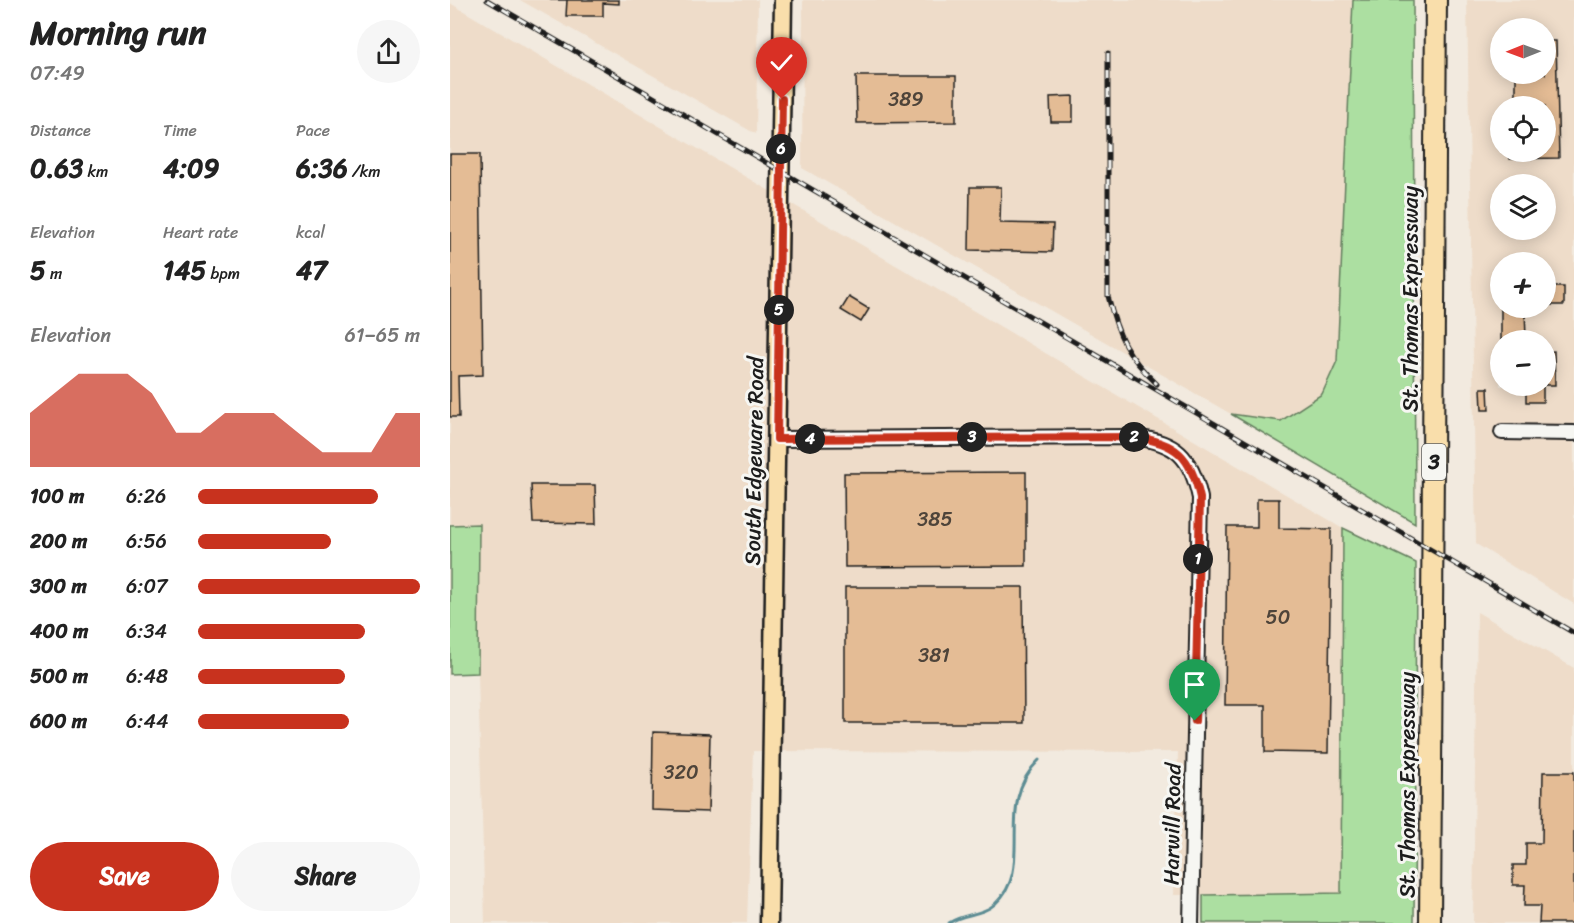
<!DOCTYPE html>
<meta charset="utf-8">
<style>
body{margin:0;font-family:Sriracha,sans-serif;background:#f6f6f6;color:#222;height:100vh;display:flex;flex-direction:column;font-size:22px;white-space:nowrap}
*{box-sizing:border-box;margin:0}
p{font-size:20px;color:#767676}
.icon{flex:none;width:33px;height:33px;fill:none;stroke:currentColor;stroke-width:2;stroke-linecap:round;stroke-linejoin:round}
.map{position:relative;flex:1;overflow:hidden}
.sheet{display:flex;flex-direction:column;background:#fff;width:450px}
.sheet>*{flex:none}
.needle{width:39px;rotate:269deg}
.buttons{position:absolute;left:1040px;top:18px;display:grid;gap:12px}
.buttons a{display:grid;place-items:center;width:66px;height:66px;border-radius:50%;background:#fff;box-shadow:0 3px 15px #0003;font-size:30px}
.pin{position:absolute;display:grid;place-items:center;width:51px;height:51px;color:#fff;margin:-62px -26px;border-radius:50% 50% 50% 0;rotate:-45deg;box-shadow:0 0 6px #0007}
.pin .icon{rotate:45deg}
.km{position:absolute;width:30px;height:30px;margin:-15px;border-radius:50%;background:#222;color:#fff;font-size:16px;line-height:30px;text-align:center}
.round{display:grid;place-items:center;flex:none;width:63px;height:63px;border-radius:32px;background:#f6f6f6}
.summary{display:flex;align-items:center;justify-content:space-between;height:102px;padding:0 30px}
h1{font-size:33px;font-weight:800;line-height:45px}
.stats{display:grid;grid-template-columns:repeat(3,1fr);gap:9px;height:102px;padding:6px 30px}
.stats div{display:grid;align-content:center}
.stats b{font-size:26px;font-weight:800}
.stats small{font-size:16px;font-weight:400}
.stats p{font-size:16px}
.chart{height:168px;padding:12px 30px}
.chart p{display:flex;justify-content:space-between}
.chart svg{width:100%;height:108px;margin-top:6px;fill:#c8321e;opacity:.7}
.cta{display:flex;gap:12px;margin-top:auto;padding:12px 30px}
.cta a{flex:1;height:69px;border-radius:36px;background:#c8321e;color:#fff;font-size:24px;font-weight:800;line-height:69px;text-align:center}
.cta a+a{background:#f6f6f6;color:#222}
ul{padding:0 30px;list-style:none;font-size:20px}
li{display:grid;grid-template-columns:96px 72px 1fr;align-items:center;height:45px}
li i{height:15px;border-radius:8px;background:#c8321e}
main{display:flex;flex:1;min-height:0}
.map>svg:first-child{display:block}
.built{fill:#eedcc9;fill-rule:evenodd}
.green{fill:#acdfa1;stroke:#647e5e;stroke-width:1.5}
.lines{fill:none;stroke-linecap:round;stroke-linejoin:round}
.stream{stroke:#5c8c93;stroke-width:3}
.building{fill:#e4bc95;stroke:#1c1c1c;stroke-width:1.5}
.minor-casing{stroke:#1c1c1c;stroke-width:18}
.major-casing{stroke:#1c1c1c;stroke-width:21}
.highway-casing{stroke:#1c1c1c;stroke-width:24}
.minor{stroke:#f6f6f2;stroke-width:14}
.major{stroke:#f9deab;stroke-width:16}
.highway{stroke:#f9deab;stroke-width:20}
.rail-casing{stroke:#1c1c1c;stroke-width:5}
.rail{stroke:#f6f6f2;stroke-width:3;stroke-dasharray:9;stroke-linecap:butt}
.route-casing{stroke:#fff;stroke-width:12}
.route{stroke:#c8321e;stroke-width:8}
.labels{text-anchor:middle;dominant-baseline:central;stroke-width:6;stroke-linejoin:round;paint-order:stroke}
.number-label{font-size:20px;fill:#4e443a}
.shield{fill:#f6f6f2;stroke:#5d5d5c;stroke-width:1.5}
.shield-label{font-size:21px;font-weight:bold;fill:#1c1c1c}
.street-label{font-size:22px;fill:#1c1c1c;stroke:#f6f6f2}
</style>
<main>
<section class="sheet">
<div class="summary"><div><h1>Morning run</h1><p>07:49</p></div><a class="round"><svg class="icon" aria-label="share" viewBox="0 0 24 24"><path d="M12 15V3M7 8l5-5 5 5M5 13v7h14v-7"/></svg></a></div>
<div class="stats">
<div><p>Distance</p><b>0.63<small> km</small></b></div>
<div><p>Time</p><b>4:09</b></div>
<div><p>Pace</p><b>6:36<small> /km</small></b></div>
</div>
<div class="stats">
<div><p>Elevation</p><b>5<small> m</small></b></div>
<div><p>Heart rate</p><b>145<small> bpm</small></b></div>
<div><p>kcal</p><b>47</b></div>
</div>
<div class="chart"><p><span>Elevation</span>61–65 m</p>
<svg viewBox="0 0 160 44" preserveAspectRatio="none"><path d="M0 44V22L10 14L20 6L30 6L40 6L50 14L60 30L70 30L80 22L90 22L100 22L110 30L120 38L130 38L140 38L150 22L160 22V44z"/></svg>
</div>
<ul>
<li><b>100 m</b>6:26<i style="width:81%"></i></li>
<li><b>200 m</b>6:56<i style="width:60%"></i></li>
<li><b>300 m</b>6:07<i style="width:100%"></i></li>
<li><b>400 m</b>6:34<i style="width:75%"></i></li>
<li><b>500 m</b>6:48<i style="width:66%"></i></li>
<li><b>600 m</b>6:44<i style="width:68%"></i></li>
</ul>
<div class="cta"><a>Save</a><a>Share</a></div>
</section>
<div class="map">
<svg width="1124" height="923" viewBox="0 0 1124 923">
<rect width="100%" height="100%" fill="#f2eadf"/>
<filter id="ink" filterUnits="userSpaceOnUse"><feTurbulence type="fractalNoise" baseFrequency=".0167" numOctaves="2"/><feDisplacementMap in="SourceGraphic" scale="12" xChannelSelector="R" yChannelSelector="G"/><feConvolveMatrix kernelMatrix="1 2 1 2 8 2 1 2 1" color-interpolation-filters="sRGB"/></filter>
<g filter="url(#ink)">
<!-- built -->
<g class="built">
<path d="M70,0H308L306,134Z"/>
<path d="M353,0H903L887,361L872,394L831,422L781,414L352,168Z"/>
<path d="M1017,0H1124V604L1026,544ZM1050,28H1095V74H1050ZM1050,106H1095V152H1050ZM1050,184H1095V230H1050ZM1050,262H1095V308H1050ZM1050,340H1095V386H1050Z"/>
<path d="M0,3L893,528L891,893L724,895L728,752L303,751L297,923H35L28,674L29,525L0,524Z"/>
<path d="M1027,612L1124,668V923H1023Z"/>
</g>
<!-- green -->
<g class="green">
<path d="M903,0H963L965,523L781,414L831,421L872,394L887,361Z"/>
<path d="M29,524L28,673L0,674V525Z"/>
<path d="M893,528L966,563L964,923H753V895L891,893Z"/>
</g>
<g class="lines">
<!-- stream -->
<path class="stream" d="M499,923C513,913 532,916 545,904C587,866 542,806 589,760"/>
</g>
<!-- building -->
<g class="building">
<path d="M100,0H169V4L153,3V16H116L117,0Z"/>
<path d="M1095,41H1106L1109,158L1060,159L1059,152H1095V106H1066V74H1095Z"/>
<path d="M406,76H506V122L407,123Z"/>
<path d="M623,96V122H601L600,97Z"/>
<path d="M0,154H30L33,375L8,376L9,417H0Z"/>
<path d="M520,187H551L550,223L603,224L602,252L519,250Z"/>
<rect x="1095" y="287" width="19" height="18"/>
<path d="M399,297L419,309L411,322L391,310Z"/>
<path d="M1051,308H1075L1076,340H1051Z"/>
<path d="M1104,351L1105,385H1095V352Z"/>
<rect x="1076" y="386" width="17" height="16"/>
<path d="M1031,388H1038L1039,410H1032Z"/>
<path d="M576,472V566L395,567L394,473Z"/>
<path d="M81,485H145L146,524L83,523Z"/>
<path d="M807,499H829V528L881,529L878,753L815,752V705H775L777,527H807Z"/>
<path d="M395,587H573L574,723H395Z"/>
<path d="M203,732L260,734L258,812L202,810Z"/>
<path d="M1093,772H1124V923H1089L1090,906H1074L1075,885H1063V865H1076V843H1092Z"/>
</g>
<g class="lines">
<!-- minor casing -->
<g class="minor-casing">
<g id="minor">
<path d="M1052,432L1124,433"/>
<path d="M327,439L684,437C726,442 741,456 750,498L741,923"/>
</g>
</g>
<!-- major casing -->
<g class="major-casing">
<path id="major" d="M319,923L333,0"/>
</g>
<!-- highway casing -->
<g class="highway-casing">
<path id="highway" d="M980,923L986,0"/>
</g>
<!-- minor -->
<use href="#minor" class="minor"/>
<!-- major -->
<use href="#major" class="major"/>
<!-- highway -->
<use href="#highway" class="highway"/>
<!-- rail casing -->
<g class="rail-casing">
<g id="rail">
<path d="M37,0L1124,633"/>
<path d="M658,53V296C668,337 677,356 707,384"/>
</g>
</g>
<!-- rail -->
<use href="#rail" class="rail"/>
</g>
</g>
<g class="lines" filter="url(#ink)">
<!-- route casing -->
<g class="route-casing">
<path id="route" d="M332,99L327,439L684,437C726,442 741,456 750,498L745,721"/>
</g>
<!-- route -->
<use href="#route" class="route"/>
</g>
<g class="labels">
<!-- number labels -->
<g class="number-label">
<text x="456" y="99">389</text>
<text x="485" y="519">385</text>
<text x="828" y="617">50</text>
<text x="484" y="655">381</text>
<text x="231" y="772">320</text>
</g>
<!-- shield labels -->
<rect class="shield" x="972" y="444" width="24" height="36" rx="4.5"/>
<g class="shield-label">
<text x="984" y="462">3</text>
</g>
<!-- street labels -->
<g class="street-label">
<text transform="translate(960 299) rotate(-90)">St. Thomas Expressway</text>
<text transform="translate(304 461) rotate(-89)">South Edgeware Road</text>
<text transform="translate(957 785) rotate(-90)">St. Thomas Expressway</text>
<text transform="translate(722 824) rotate(-89)">Harwill Road</text>
</g>
</g>
</svg>
<div class="buttons">
<a><svg class="needle" viewBox="-14 -14 28 28"><path d="M0-13l5 13h-10z" fill="#e53935"/><path d="M0 13l5-13h-10z" fill="#767676"/></svg></a>
<a><svg class="icon" aria-label="locate" viewBox="0 0 24 24"><circle cx="12" cy="12" r="6"/><path d="M12 2v4M12 18v4M2 12h4M18 12h4"/></svg></a>
<a><svg class="icon" aria-label="layers" viewBox="0 0 24 24"><path d="M12 4l9 5-9 5-9-5zM3 14l9 5 9-5"/></svg></a>
<a>+</a>
<a>−</a>
</div>
<div class="pin" style="left:745px;top:721px;background:#1e9e55"><svg class="icon" aria-label="arrive" viewBox="0 0 24 24"><path d="M6 21V4h12l-3 4 3 4H6"/></svg></div>
<div class="pin" style="left:332px;top:99px;background:#d93025"><svg class="icon" aria-label="check" viewBox="0 0 24 24"><path d="M5 12l5 5 9-10"/></svg></div>
<b class="km" style="left:748px;top:559px">1</b>
<b class="km" style="left:684px;top:437px">2</b>
<b class="km" style="left:522px;top:437px">3</b>
<b class="km" style="left:360px;top:439px">4</b>
<b class="km" style="left:329px;top:310px">5</b>
<b class="km" style="left:331px;top:149px">6</b>
</div>
</main>
